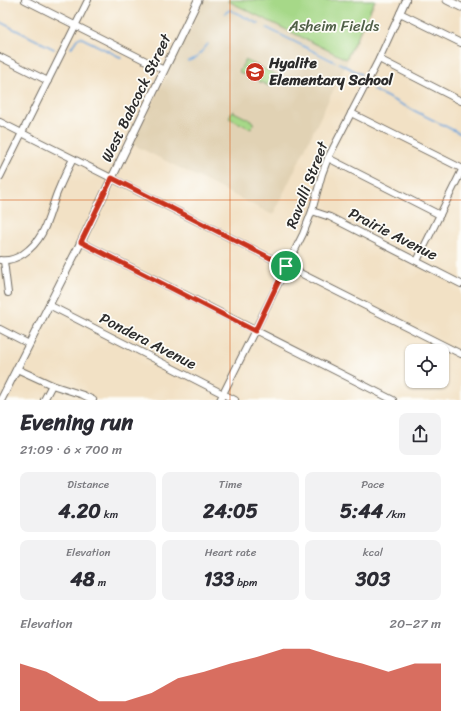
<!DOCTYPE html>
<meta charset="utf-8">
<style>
body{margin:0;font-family:Sriracha,sans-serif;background:#f2f2f3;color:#2b2b33;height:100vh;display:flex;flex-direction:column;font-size:15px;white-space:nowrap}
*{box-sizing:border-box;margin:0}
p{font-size:13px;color:#7c7c81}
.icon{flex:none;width:22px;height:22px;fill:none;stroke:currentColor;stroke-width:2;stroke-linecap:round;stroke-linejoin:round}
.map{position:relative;height:400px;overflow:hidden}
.side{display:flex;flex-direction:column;background:#fff;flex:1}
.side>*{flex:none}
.fabs{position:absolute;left:405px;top:344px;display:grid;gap:8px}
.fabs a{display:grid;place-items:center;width:44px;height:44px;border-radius:8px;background:#fff;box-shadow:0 1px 3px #0004;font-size:20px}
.pin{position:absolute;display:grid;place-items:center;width:34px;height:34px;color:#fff;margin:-17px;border:2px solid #fff;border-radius:50%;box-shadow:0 1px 4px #0007}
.round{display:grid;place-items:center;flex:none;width:42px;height:42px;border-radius:8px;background:#f2f2f3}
.summary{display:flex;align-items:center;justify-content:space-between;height:68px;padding:0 20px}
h1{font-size:22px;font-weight:700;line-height:30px}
.figures{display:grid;grid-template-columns:repeat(3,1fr);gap:6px;height:68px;padding:4px 20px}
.figures div{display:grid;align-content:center;border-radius:8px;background:#f2f2f3;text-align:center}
.figures b{font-size:20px;font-weight:700}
.figures small{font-size:11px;font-weight:400}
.figures p{font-size:11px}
.chart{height:112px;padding:8px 20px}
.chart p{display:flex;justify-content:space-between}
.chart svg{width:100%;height:72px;margin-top:4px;fill:#c8321e;opacity:.7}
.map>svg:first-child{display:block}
.built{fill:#e1d2b4}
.green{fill:#a6d888;stroke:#68825a}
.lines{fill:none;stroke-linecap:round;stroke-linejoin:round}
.stream{stroke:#6da4db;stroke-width:1.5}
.minor-casing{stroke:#716b61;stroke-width:8}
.tertiary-casing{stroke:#716b61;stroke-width:9}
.minor{stroke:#fff;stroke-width:6}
.tertiary{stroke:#fff;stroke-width:7}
.route-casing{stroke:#fff;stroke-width:8}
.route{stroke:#c8321e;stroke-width:5}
.grid{fill:none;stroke:#d5540f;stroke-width:1;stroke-opacity:0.55}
.labels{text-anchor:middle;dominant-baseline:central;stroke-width:3.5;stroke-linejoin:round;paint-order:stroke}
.park-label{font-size:15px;fill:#505f47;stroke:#fdfcf7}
.poi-label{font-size:15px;font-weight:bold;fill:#2b2b2b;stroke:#fdfcf7;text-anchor:start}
.street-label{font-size:15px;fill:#2b2b2b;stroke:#fdfcf7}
</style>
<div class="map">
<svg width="461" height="400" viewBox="0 0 461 400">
<rect width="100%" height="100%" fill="#fdfcf7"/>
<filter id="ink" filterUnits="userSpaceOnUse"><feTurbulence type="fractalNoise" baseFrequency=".025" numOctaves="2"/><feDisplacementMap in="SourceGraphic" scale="8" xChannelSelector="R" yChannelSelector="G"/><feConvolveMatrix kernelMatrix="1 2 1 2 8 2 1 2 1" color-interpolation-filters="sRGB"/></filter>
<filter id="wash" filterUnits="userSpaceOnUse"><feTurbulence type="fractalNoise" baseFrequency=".012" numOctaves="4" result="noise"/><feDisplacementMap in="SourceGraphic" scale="16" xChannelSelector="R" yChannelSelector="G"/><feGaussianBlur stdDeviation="0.9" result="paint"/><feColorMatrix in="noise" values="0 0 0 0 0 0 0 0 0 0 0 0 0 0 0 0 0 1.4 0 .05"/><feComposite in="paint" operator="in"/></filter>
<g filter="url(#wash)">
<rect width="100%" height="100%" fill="#f2e1c5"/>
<!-- built -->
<path class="built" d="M205,0H377L273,215L132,144Z"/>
<!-- green -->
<g class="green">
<path d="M228,0H375L346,59L228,1Z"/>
<path d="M245,60L277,75L271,87L239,72Z"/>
<path d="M232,111L254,122L251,129L229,118Z"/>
</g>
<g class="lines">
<!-- stream -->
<g class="stream">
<path d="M225,13L230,10L259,24"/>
<path d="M0,22L54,49"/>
<path d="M267,28L335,62"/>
<path d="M71,48L77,39L80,37L122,58"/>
<path d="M188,61L196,58L208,44"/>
<path d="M339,63L361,74"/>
<path d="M373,90L461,134"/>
</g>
</g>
</g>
<g filter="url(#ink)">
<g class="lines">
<!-- minor casing -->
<g class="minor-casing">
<g id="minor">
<path d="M25,0L164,70"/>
<path d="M400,13L461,43"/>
<path d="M0,57L48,81"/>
<path d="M379,59L461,101"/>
<path d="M351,113L461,168"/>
<path d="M0,122L461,354"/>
<path d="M328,158L440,215"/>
<path d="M0,177L88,0"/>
<path d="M312,211L330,217L461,284"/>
<path d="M81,242L393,400"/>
<path d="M0,260C8,261 17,258 23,254C46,239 48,216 57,193C62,181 67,170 73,159"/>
<path d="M4,261L8,293"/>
<path d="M417,261L461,172"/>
<path d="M49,305L235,400"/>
<path d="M0,329L29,344"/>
<path d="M17,369L52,385L83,395L93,400"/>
<path d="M44,400L52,385"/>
<path d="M220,400L303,234L312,211L322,174L328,158L379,59L406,0"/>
</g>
</g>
<!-- tertiary casing -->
<g class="tertiary-casing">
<g id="tertiary">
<path d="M447,0L461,7"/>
<path d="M1,400L81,242L198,0"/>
</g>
</g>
<!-- minor -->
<use href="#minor" class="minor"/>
<!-- tertiary -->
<use href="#tertiary" class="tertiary"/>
</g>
</g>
<g class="lines" filter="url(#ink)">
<!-- route casing -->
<g class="route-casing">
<path id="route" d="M112,178L286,266L255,331L81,242Z"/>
</g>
<!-- route -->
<use href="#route" class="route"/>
</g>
<!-- grid -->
<path class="grid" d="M230,0V400M0,200H461"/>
<!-- icons -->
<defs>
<g id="school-disc" transform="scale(1)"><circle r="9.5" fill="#c8321e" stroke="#fdfcf7"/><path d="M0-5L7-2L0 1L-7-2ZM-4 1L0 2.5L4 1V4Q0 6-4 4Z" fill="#fff"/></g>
</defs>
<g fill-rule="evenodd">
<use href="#school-disc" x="255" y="72"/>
</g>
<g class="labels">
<!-- park labels -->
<g class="park-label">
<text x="334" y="26">Asheim Fields</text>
</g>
<!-- poi labels -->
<g class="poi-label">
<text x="269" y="63">Hyalite<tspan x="269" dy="17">Elementary School</tspan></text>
</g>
<!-- street labels -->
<g class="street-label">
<text transform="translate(136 98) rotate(-64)">West Babcock Street</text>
<text transform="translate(307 185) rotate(-69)">Ravalli Street</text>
<text transform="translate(393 234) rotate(27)">Prairie Avenue</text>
<text transform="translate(148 341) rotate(27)">Pondera Avenue</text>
</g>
</g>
</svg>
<div class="fabs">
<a><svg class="icon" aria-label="locate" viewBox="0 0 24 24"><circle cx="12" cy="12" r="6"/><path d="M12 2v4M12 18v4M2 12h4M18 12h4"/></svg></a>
</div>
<div class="pin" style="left:286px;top:266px;background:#1e9e55"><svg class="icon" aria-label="arrive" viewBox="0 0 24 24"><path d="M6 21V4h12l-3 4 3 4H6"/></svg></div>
</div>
<section class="side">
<div class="summary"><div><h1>Evening run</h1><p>21:09 · 6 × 700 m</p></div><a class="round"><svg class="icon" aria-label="share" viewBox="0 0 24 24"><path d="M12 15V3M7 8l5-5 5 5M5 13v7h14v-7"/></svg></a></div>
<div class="figures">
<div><p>Distance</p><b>4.20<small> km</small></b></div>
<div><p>Time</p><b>24:05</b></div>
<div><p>Pace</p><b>5:44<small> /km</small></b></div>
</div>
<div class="figures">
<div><p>Elevation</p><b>48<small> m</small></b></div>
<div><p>Heart rate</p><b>133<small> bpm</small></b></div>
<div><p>kcal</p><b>303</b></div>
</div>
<div class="chart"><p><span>Elevation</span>20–27 m</p>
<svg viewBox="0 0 160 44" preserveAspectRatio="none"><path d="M0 44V15L10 20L20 29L30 38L40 38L50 33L60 24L70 20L80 15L90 11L100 6L110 6L120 11L130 15L140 20L150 15L160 15V44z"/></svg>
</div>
</section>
